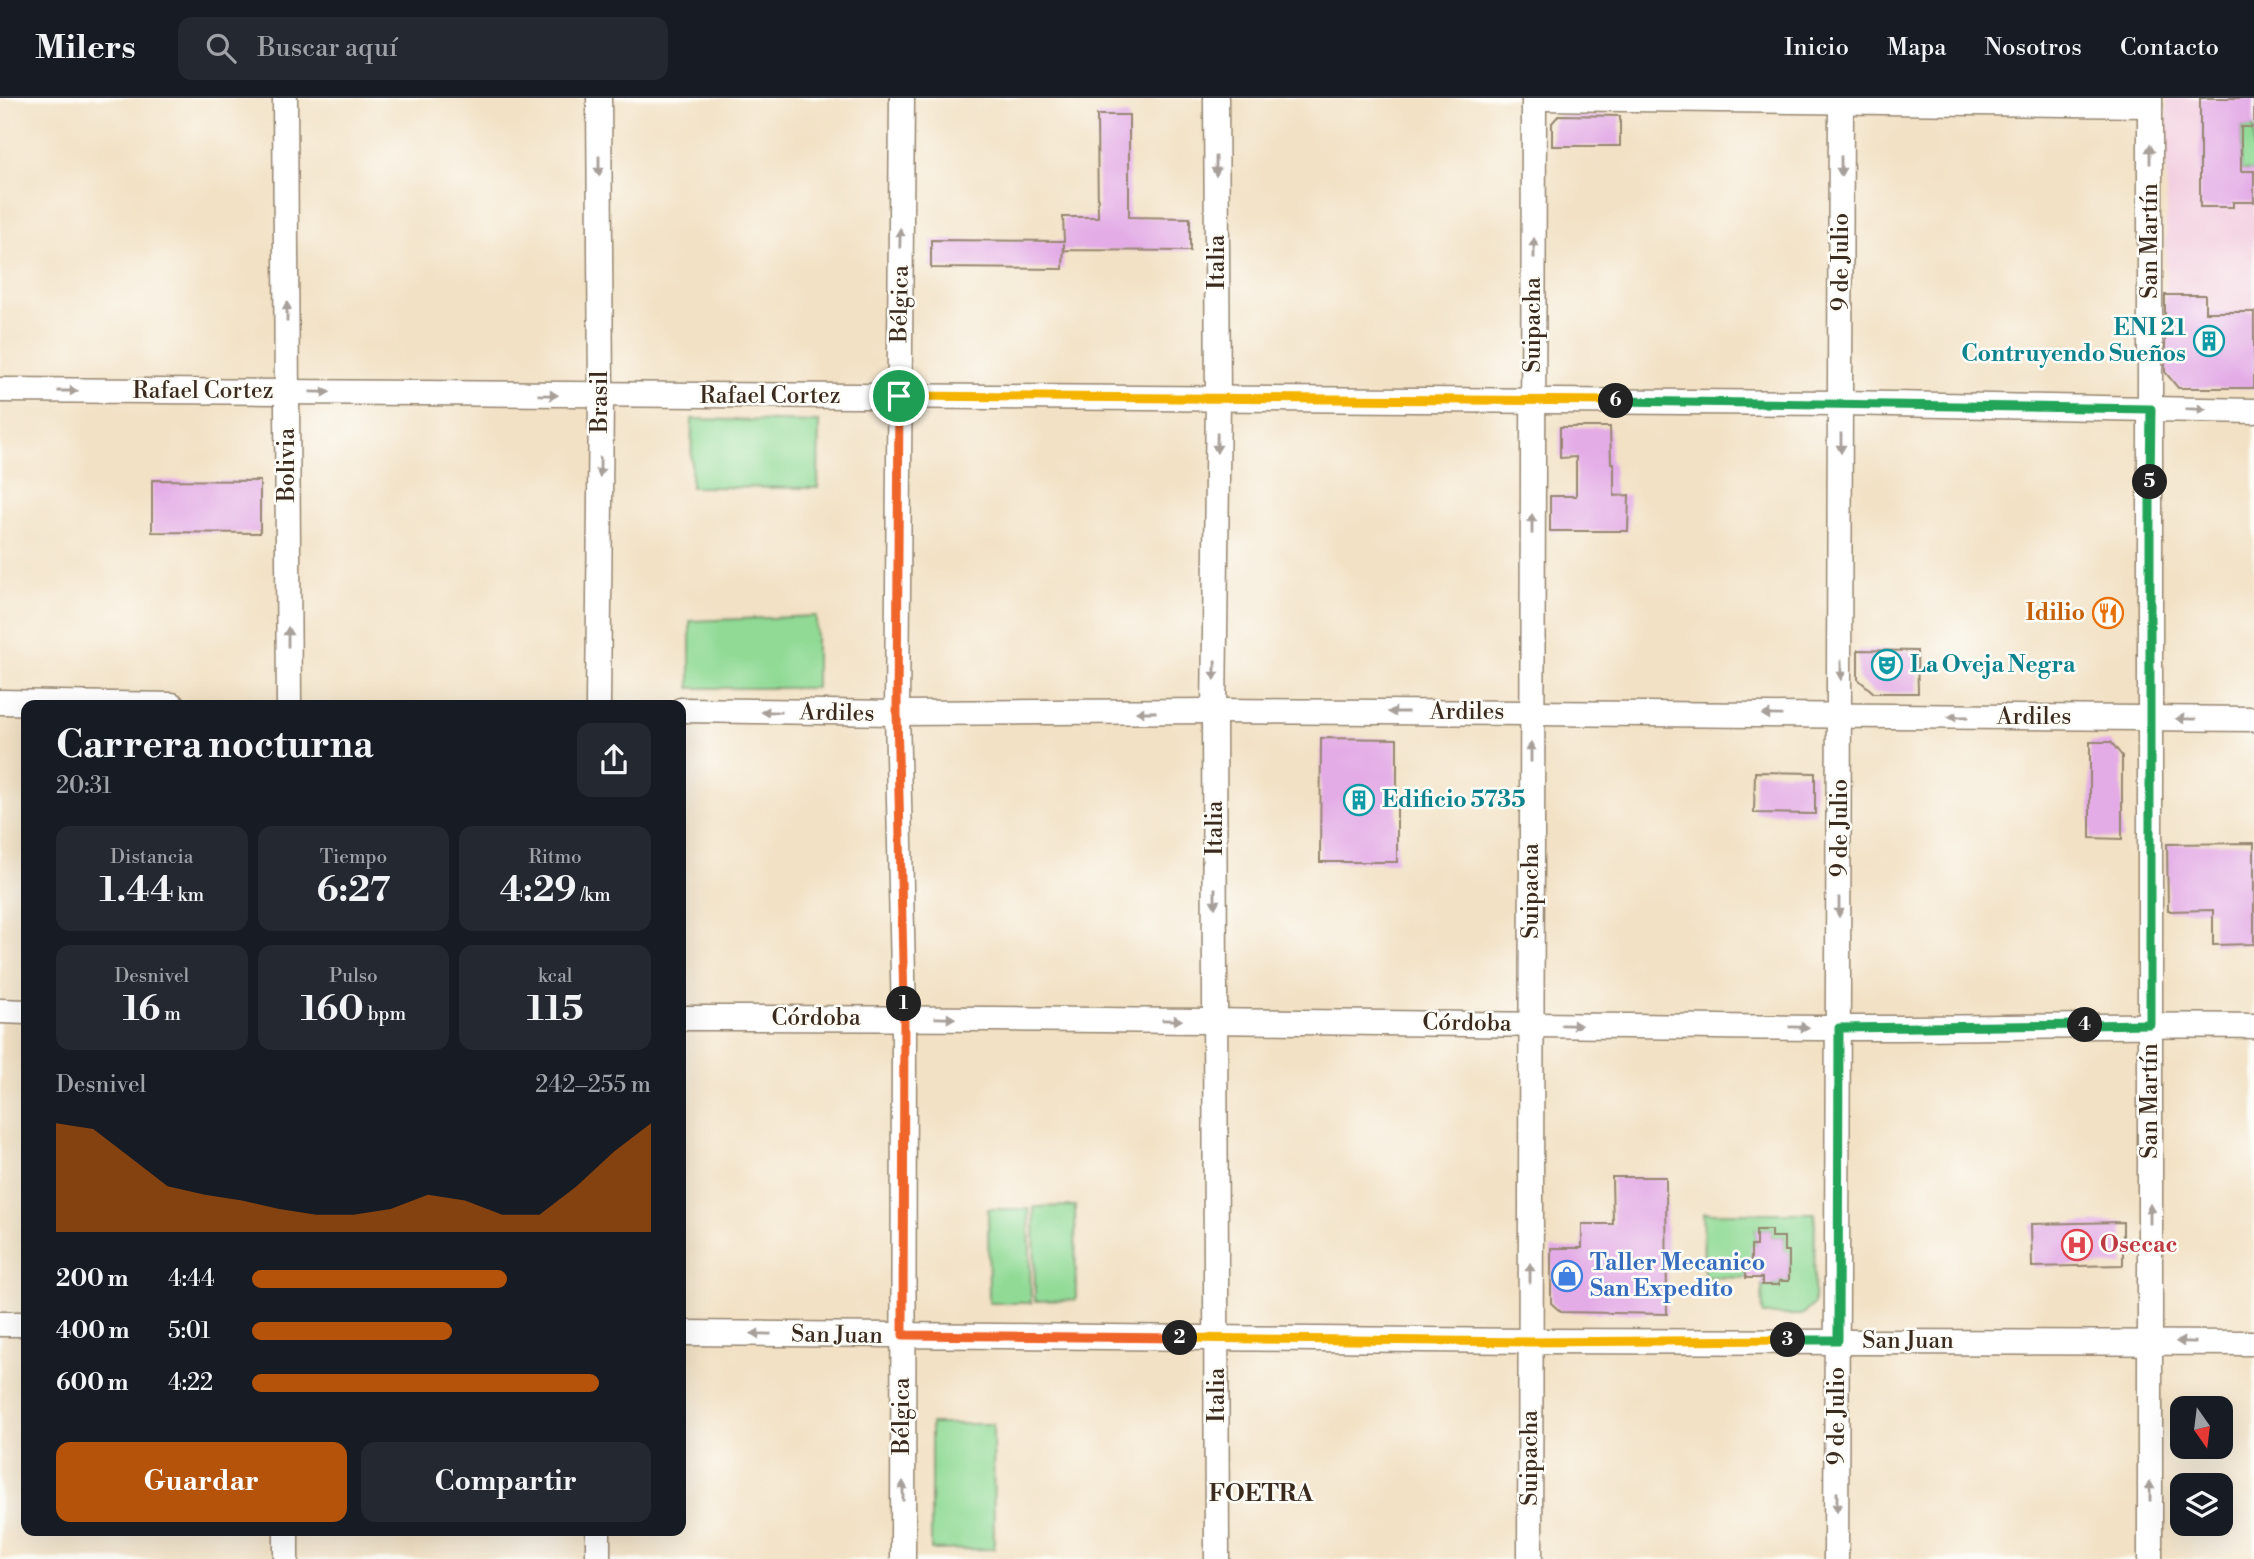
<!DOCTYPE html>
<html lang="es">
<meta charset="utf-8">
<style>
body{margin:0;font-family:"Libre Bodoni",serif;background:#242831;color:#f1f3f6;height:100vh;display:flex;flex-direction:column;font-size:26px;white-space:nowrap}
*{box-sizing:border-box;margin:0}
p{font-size:23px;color:#9ea1a6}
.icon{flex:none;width:38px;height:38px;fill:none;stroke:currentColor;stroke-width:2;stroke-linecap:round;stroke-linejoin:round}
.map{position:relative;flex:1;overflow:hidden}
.panel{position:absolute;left:21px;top:602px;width:665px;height:836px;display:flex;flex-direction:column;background:#171b24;border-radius:14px;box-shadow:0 7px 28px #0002}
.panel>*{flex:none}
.needle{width:46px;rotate:166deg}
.tools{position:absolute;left:2170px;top:1298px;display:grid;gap:14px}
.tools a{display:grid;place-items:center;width:63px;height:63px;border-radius:14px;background:#171b24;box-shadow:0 7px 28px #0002;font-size:35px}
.pin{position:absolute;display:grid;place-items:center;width:60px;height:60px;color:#fff;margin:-30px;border:4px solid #fff;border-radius:50%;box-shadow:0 2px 7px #0007}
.km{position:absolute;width:35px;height:35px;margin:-18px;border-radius:50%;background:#222;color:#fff;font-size:19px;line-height:35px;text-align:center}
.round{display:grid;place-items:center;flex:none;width:74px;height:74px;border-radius:14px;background:#242831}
.head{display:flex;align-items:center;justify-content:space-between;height:119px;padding:0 35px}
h1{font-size:38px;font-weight:700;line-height:52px}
.metrics{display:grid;grid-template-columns:repeat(3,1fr);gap:10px;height:119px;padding:7px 35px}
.metrics div{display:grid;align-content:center;border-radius:14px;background:#242831;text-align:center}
.metrics b{font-size:35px;font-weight:700}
.metrics small{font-size:19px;font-weight:400}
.metrics p{font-size:19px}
.chart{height:196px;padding:14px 35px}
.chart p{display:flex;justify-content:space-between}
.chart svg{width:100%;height:126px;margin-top:7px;fill:#b45309;opacity:.7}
.cta{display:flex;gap:14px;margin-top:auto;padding:14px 35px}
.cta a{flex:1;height:80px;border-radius:14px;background:#b45309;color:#fff;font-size:28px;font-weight:700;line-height:80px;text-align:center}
.cta a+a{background:#242831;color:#f1f3f6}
ul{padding:0 35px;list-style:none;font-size:23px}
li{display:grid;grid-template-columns:112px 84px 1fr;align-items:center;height:52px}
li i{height:18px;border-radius:9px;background:#b45309}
header{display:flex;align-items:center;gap:42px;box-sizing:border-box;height:98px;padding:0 35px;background:#171b24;border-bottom:2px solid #363941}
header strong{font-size:33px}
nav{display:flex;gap:38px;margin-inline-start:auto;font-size:24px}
.search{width:490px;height:63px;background:#242831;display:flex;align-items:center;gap:18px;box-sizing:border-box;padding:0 24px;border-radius:14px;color:#9ea1a6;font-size:26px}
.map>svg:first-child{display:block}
.built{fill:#f3cfe0}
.green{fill:#90da95;stroke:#66825a;stroke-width:2}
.building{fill:#e3ace6}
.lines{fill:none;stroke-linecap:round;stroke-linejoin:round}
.street-casing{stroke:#968671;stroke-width:27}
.street{stroke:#fff;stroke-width:24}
.oneway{fill:#a79f9a}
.split-1-casing{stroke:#fff;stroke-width:14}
.split-2-casing{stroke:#fff;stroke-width:14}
.split-3-casing{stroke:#fff;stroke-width:14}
.split-4-casing{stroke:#fff;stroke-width:14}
.split-5-casing{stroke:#fff;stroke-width:14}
.split-6-casing{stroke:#fff;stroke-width:14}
.split-7-casing{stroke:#fff;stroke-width:14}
.split-1{stroke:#f0652b;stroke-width:9}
.split-2{stroke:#f0652b;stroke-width:9}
.split-3{stroke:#f5b400;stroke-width:9}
.split-4{stroke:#22a559;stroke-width:9}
.split-5{stroke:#22a559;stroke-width:9}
.split-6{stroke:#22a559;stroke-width:9}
.split-7{stroke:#f5b400;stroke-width:9}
.labels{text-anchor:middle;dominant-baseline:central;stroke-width:5;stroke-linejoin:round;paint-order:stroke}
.street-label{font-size:23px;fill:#3b2a1e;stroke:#fdfcf7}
.culture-label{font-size:23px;font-weight:bold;fill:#0d838f;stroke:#fdfcf7;text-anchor:start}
.food-label{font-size:23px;font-weight:bold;fill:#c56008;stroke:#fdfcf7;text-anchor:end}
.health-label{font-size:23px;font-weight:bold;fill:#be3a42;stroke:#fdfcf7;text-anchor:start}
.shop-label{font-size:23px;font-weight:bold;fill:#366cbe;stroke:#fdfcf7;text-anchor:start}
.neighbourhood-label{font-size:24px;font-weight:bold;fill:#3b2a1e;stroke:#fdfcf7}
</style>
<header>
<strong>Milers</strong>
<div class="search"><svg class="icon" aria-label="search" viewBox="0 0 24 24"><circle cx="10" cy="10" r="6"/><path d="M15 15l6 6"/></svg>Buscar aquí</div>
<nav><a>Inicio</a><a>Mapa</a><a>Nosotros</a><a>Contacto</a></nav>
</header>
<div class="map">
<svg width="2254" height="1461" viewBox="0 0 2254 1461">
<rect width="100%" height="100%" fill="#fdfcf7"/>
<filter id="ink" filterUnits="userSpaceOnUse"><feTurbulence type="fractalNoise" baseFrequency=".0143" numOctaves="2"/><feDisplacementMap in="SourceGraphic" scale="14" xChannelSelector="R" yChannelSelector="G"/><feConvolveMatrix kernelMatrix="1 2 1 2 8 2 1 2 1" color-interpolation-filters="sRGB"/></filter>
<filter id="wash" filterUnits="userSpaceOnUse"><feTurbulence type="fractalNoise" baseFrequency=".00686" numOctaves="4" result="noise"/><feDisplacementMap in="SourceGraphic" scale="28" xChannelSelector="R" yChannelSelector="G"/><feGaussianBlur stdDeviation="1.57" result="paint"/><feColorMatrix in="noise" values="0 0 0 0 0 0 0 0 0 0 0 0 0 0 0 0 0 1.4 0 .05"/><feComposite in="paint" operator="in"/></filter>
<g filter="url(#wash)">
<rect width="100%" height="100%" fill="#f2e1c4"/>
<!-- built -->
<path class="built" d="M2167,0H2254V290H2178L2165,273Z"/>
<!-- green -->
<g class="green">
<rect x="2241" y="29" width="13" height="44"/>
<path d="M692,321L819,324L818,390L691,389Z"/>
<path d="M816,518V590H690V523Z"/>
<path d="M1075,1108L1076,1202L1035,1203L1034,1109Z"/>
<path d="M988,1111H1029L1031,1205H989Z"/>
<path d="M1703,1115H1815L1814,1206L1802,1217H1763L1762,1187H1778L1779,1183H1789V1154L1784,1153V1139H1771V1132H1756V1148L1751,1163H1746V1180L1704,1179Z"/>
<path d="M931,1326H993L994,1451L931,1452Z"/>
</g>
<g id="blocks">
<!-- building -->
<g class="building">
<path d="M2200,0H2254V29H2241V73H2254V104H2233V109H2200Z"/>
<path d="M1097,17H1129V119L1190,120V153L1064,152V145L1063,171L931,170V142L1064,143L1063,119H1098Z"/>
<path d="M1559,17L1620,18V48H1552V25Z"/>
<path d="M2165,197H2205V214H2254V290H2178L2165,274Z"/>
<path d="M1560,329H1610L1611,365H1614V398L1629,397L1628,433H1550V398H1576V359L1560,360Z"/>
<path d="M152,382L260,383V435L152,434Z"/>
<path d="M1858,552L1917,553L1918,595H1874L1858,581Z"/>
<path d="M1321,640L1397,641V764H1320Z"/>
<path d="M2090,644H2111L2122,658V741L2090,740Z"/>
<path d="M1755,674L1815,675V716L1754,715Z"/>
<path d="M2254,745V846L2213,847V812L2168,813L2167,746Z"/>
<path d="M1612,1079H1666L1667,1216L1561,1214L1551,1205V1150H1582V1126H1613Z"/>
<path d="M2123,1124V1167L2032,1169L2031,1126Z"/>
<path d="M1756,1132H1771V1139H1784V1153H1789V1183H1779V1187H1762V1180H1746V1163H1751V1148H1756Z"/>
</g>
</g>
</g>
<g filter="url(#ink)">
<use href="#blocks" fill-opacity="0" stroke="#968671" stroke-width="2"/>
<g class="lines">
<!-- street casing -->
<g class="street-casing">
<g id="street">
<path d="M285,0L289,607"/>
<path d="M902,0L897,615L904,920L903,1461"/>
<path d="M1216,0L1218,300L1214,613L1217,1461"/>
<path d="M1539,0L2150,7"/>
<path d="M2150,0V1461"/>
<path d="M0,292L1841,305L2254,313"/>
<path d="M0,604L172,607"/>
<path d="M598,607L601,298L599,0"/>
<path d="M681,612L897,615L1214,613L1532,615L2254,621"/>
<path d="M0,913L26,914"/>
<path d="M681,920C1066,919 1450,927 1835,930C1975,931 2114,926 2254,928"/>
<path d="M0,1226H26"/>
<path d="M681,1235L1530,1243L2254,1245"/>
<path d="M286,1461V1433"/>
<path d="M598,1461V1433"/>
<path d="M1530,1461L1534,0"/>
<path d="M1836,1461L1841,0"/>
</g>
</g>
<!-- street -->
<use href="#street" class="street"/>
</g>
<!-- one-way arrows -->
<defs><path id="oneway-solid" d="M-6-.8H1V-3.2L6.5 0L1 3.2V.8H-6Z" transform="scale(1.75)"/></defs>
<g class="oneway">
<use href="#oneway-solid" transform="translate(2150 56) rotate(-90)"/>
<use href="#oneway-solid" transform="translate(599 68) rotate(90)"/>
<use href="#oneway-solid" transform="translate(1216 68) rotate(90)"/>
<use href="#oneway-solid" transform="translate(1841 68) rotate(90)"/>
<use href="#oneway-solid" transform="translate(900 140) rotate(-89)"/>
<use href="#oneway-solid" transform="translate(1534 150) rotate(-90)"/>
<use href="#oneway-solid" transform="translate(287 214) rotate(-90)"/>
<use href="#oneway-solid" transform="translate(68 293)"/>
<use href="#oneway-solid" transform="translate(320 294) rotate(1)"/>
<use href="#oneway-solid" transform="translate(548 297) rotate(1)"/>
<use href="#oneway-solid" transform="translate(2196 311) rotate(1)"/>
<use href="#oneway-solid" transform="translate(1217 345) rotate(91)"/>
<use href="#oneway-solid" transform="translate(1841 345) rotate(90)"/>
<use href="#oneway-solid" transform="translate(600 369) rotate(91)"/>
<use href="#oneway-solid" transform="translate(1532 426) rotate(-90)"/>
<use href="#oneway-solid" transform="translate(288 539) rotate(-90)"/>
<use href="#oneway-solid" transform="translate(1215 572) rotate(91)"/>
<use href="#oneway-solid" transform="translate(1841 572) rotate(90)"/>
<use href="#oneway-solid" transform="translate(771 614) rotate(-179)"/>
<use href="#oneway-solid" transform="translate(1146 614) rotate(180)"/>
<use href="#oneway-solid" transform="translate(1398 614) rotate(-180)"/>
<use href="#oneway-solid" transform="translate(1772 617) rotate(-179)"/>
<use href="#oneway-solid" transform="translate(1958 619) rotate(-180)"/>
<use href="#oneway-solid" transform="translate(2186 621) rotate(-179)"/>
<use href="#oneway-solid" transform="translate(1531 654) rotate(-90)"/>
<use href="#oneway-solid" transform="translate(1215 800) rotate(90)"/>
<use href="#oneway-solid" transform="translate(1839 809) rotate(90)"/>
<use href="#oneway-solid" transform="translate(945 920) rotate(1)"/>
<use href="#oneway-solid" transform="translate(1172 922) rotate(1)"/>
<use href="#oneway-solid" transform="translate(1571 927) rotate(1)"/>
<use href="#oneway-solid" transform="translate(1799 929) rotate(1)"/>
<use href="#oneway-solid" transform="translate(2150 1116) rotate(-90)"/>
<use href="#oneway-solid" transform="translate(1530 1175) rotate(-90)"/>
<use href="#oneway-solid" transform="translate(761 1236) rotate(-179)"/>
<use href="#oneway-solid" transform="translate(2186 1244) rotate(-179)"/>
<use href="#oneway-solid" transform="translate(903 1393) rotate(-90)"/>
<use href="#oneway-solid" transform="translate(2150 1393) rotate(-90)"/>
<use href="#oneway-solid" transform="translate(1837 1404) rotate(90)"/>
</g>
</g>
<g class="lines" filter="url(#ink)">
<!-- split-1 casing -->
<g class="split-1-casing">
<path id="split-1" d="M899,298L897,615L904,906"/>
</g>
<!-- split-2 casing -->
<g class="split-2-casing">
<path id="split-2" d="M904,906L903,1237L1180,1240"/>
</g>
<!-- split-3 casing -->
<g class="split-3-casing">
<path id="split-3" d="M1180,1240L1530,1244L1788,1242"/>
</g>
<!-- split-4 casing -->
<g class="split-4-casing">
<path id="split-4" d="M1788,1242H1838L1839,930L2085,927"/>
</g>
<!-- split-5 casing -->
<g class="split-5-casing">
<path id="split-5" d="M2085,927L2150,926V384"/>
</g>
<!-- split-6 casing -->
<g class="split-6-casing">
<path id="split-6" d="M1616,303L2151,311L2150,384"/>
</g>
<!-- split-7 casing -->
<g class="split-7-casing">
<path id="split-7" d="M899,298L1616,303"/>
</g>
<!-- split-1 -->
<use href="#split-1" class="split-1"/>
<!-- split-2 -->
<use href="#split-2" class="split-2"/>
<!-- split-3 -->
<use href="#split-3" class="split-3"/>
<!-- split-4 -->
<use href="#split-4" class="split-4"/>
<!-- split-5 -->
<use href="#split-5" class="split-5"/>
<!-- split-6 -->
<use href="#split-6" class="split-6"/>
<!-- split-7 -->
<use href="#split-7" class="split-7"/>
</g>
<!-- icons -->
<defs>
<g id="building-ring" transform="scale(1.575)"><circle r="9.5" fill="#fdfcf7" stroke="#0f9aa8" stroke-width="1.5"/><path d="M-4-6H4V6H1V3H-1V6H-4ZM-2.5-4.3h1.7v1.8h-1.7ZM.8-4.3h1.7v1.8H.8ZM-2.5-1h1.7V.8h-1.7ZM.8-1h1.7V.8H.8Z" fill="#0f9aa8"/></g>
<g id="restaurant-ring" transform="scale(1.575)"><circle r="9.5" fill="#fdfcf7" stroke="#e8710a" stroke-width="1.5"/><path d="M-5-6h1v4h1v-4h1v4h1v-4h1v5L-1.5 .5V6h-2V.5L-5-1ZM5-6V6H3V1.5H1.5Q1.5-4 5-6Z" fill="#e8710a"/></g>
<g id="theatre-ring" transform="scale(1.575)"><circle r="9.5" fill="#fdfcf7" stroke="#0f9aa8" stroke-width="1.5"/><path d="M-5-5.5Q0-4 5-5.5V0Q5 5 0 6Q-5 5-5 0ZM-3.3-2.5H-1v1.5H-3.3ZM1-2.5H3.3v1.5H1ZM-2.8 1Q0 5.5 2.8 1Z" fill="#0f9aa8"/></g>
<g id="hospital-ring" transform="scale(1.575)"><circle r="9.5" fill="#fdfcf7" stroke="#e0444e" stroke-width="1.5"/><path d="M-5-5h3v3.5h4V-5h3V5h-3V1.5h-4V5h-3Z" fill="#e0444e"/></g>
<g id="shop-ring" transform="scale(1.575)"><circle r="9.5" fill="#fdfcf7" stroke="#3f7fe0" stroke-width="1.5"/><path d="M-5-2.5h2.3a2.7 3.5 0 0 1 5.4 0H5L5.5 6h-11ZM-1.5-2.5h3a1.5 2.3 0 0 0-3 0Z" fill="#3f7fe0"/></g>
</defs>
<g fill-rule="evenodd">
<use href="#building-ring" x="2209" y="243"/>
<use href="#restaurant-ring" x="2108" y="515"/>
<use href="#theatre-ring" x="1887" y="567"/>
<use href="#building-ring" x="1359" y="702"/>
<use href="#hospital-ring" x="2077" y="1147"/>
<use href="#shop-ring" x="1567" y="1178"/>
</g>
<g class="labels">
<!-- street labels -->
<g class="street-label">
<text transform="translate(2150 143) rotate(-90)">San Martín</text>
<text transform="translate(1217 164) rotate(-90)">Italia</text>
<text transform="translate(1841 164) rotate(-90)">9 de Julio</text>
<text transform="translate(900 206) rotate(-89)">Bélgica</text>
<text transform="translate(1533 227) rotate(-90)">Suipacha</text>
<text x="203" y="293">Rafael Cortez</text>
<text x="770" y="298">Rafael Cortez</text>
<text transform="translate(600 304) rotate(-90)">Brasil</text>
<text transform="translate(287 367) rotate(-90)">Bolivia</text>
<text x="1467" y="614">Ardiles</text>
<text transform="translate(837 615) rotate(1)">Ardiles</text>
<text x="2034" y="619">Ardiles</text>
<text transform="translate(1215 730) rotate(-90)">Italia</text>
<text transform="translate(1840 730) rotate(-90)">9 de Julio</text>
<text transform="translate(1531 793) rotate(-90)">Suipacha</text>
<text x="816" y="920">Córdoba</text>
<text transform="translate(1467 925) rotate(1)">Córdoba</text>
<text transform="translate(2150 1003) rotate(-90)">San Martín</text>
<text transform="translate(837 1237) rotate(1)">San Juan</text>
<text x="1908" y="1243">San Juan</text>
<text transform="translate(1217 1297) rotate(-90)">Italia</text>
<text transform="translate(902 1318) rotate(-90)">Bélgica</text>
<text transform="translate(1837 1318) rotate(-90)">9 de Julio</text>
<text transform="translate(1530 1360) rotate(-90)">Suipacha</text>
</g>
<!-- culture labels -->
<g class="culture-label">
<text x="2186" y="230" text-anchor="end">ENI 21<tspan x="2186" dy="26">Contruyendo Sueños</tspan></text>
<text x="1910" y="567">La Oveja Negra</text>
<text x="1382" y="702">Edificio 5735</text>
</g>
<!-- food labels -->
<g class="food-label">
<text x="2085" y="515">Idilio</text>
</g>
<!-- health labels -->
<g class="health-label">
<text x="2100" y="1147">Osecac</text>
</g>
<!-- shop labels -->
<g class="shop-label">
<text x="1590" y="1165">Taller Mecanico<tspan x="1590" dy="26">San Expedito</tspan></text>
</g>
<!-- neighbourhood labels -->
<g class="neighbourhood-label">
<text x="1261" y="1396">FOETRA</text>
</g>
</g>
</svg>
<div class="tools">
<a><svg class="needle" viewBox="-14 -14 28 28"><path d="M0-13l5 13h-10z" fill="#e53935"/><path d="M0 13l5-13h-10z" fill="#9ea1a6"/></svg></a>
<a><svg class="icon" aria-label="layers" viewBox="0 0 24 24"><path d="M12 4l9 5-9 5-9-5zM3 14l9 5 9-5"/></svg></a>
</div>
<div class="pin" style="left:899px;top:298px;background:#1e9e55"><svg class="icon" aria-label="arrive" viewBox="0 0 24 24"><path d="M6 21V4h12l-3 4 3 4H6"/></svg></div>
<b class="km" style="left:904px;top:906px">1</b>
<b class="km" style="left:1180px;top:1240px">2</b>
<b class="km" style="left:1788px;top:1242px">3</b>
<b class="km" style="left:2085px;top:927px">4</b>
<b class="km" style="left:2150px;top:384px">5</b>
<b class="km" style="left:1616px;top:303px">6</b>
<section class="panel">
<div class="head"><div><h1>Carrera nocturna</h1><p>20:31</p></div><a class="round"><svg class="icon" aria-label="share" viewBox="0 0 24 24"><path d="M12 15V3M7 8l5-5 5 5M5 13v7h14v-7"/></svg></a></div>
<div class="metrics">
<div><p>Distancia</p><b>1.44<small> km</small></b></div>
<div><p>Tiempo</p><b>6:27</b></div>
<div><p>Ritmo</p><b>4:29<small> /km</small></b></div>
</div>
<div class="metrics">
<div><p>Desnivel</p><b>16<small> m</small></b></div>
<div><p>Pulso</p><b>160<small> bpm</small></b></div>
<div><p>kcal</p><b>115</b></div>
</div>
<div class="chart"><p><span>Desnivel</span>242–255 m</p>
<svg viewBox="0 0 160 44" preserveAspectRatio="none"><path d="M0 44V6L10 8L20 18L30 28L40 31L50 33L60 36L70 38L80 38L90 36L100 31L110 33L120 38L130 38L140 28L150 16L160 6V44z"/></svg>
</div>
<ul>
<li><b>200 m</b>4:44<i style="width:64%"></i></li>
<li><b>400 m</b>5:01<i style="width:50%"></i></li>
<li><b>600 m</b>4:22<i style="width:87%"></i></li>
</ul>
<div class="cta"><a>Guardar</a><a>Compartir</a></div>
</section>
</div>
